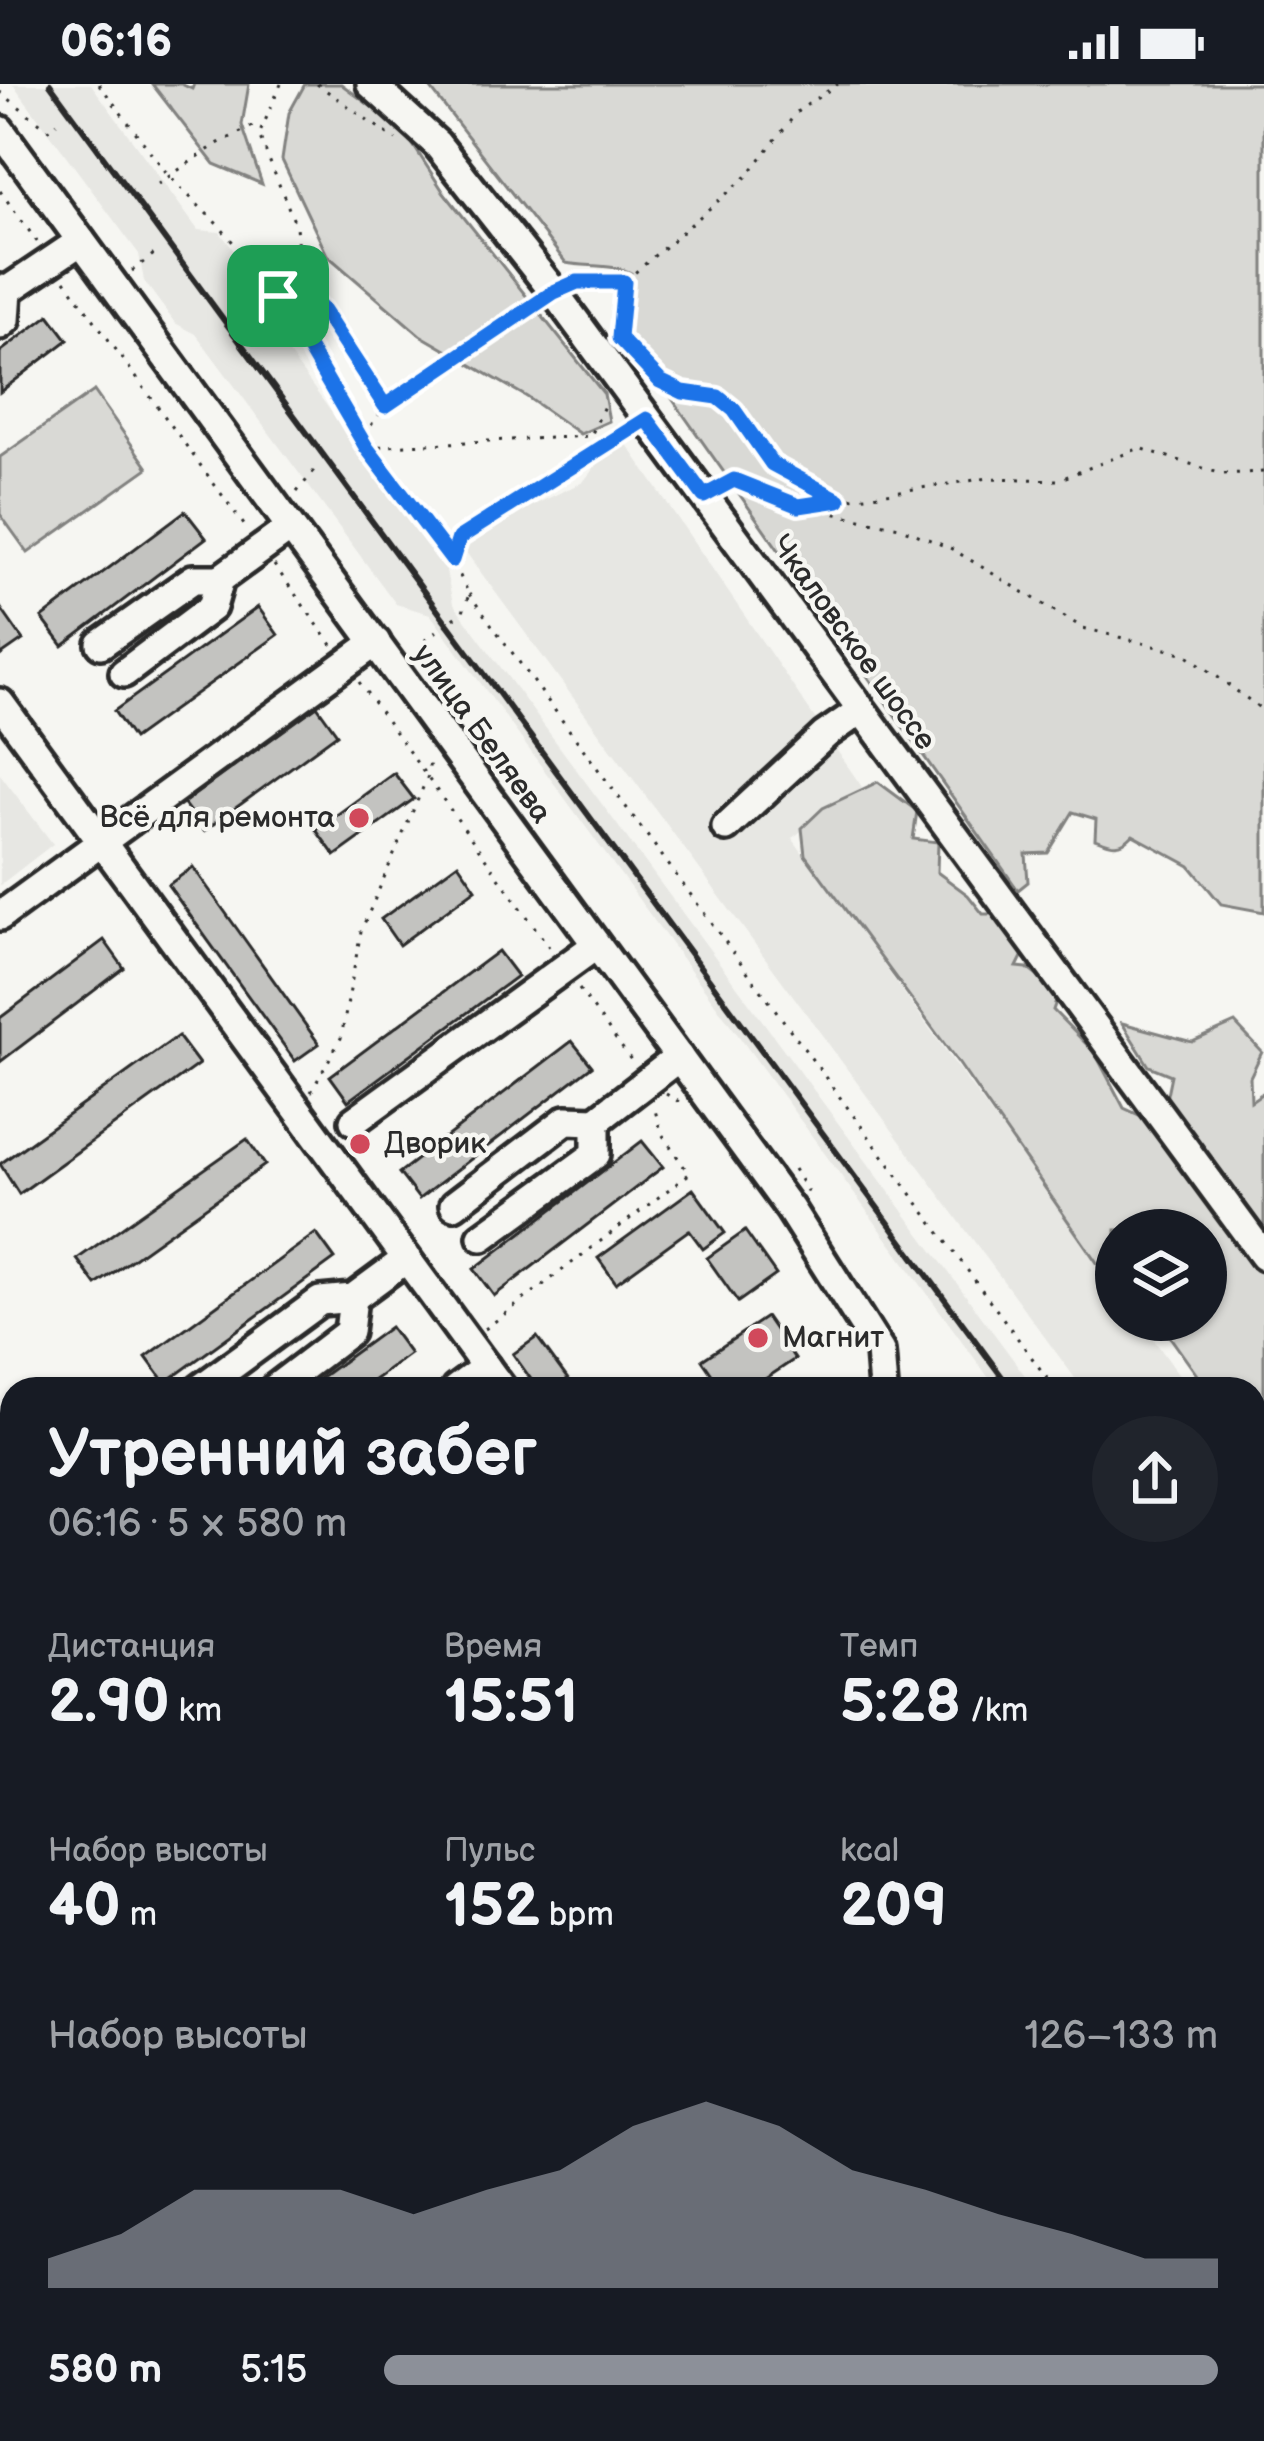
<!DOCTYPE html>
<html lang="ru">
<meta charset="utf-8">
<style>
body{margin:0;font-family:"Balsamiq Sans",sans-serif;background:#20242c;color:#f1f3f6;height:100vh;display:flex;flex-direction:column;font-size:45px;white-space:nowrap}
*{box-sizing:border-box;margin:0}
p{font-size:39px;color:#9ea1a6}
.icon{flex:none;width:66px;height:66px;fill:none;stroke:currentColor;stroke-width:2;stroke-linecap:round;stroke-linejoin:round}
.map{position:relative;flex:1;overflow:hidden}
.details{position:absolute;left:0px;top:1293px;width:1266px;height:1065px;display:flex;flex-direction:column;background:#171b24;border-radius:36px 36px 0 0;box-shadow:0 3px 9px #0004}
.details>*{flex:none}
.tools{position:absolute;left:1095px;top:1125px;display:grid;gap:24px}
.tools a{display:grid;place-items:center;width:132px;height:132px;border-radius:50%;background:#171b24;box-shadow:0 3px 9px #0004;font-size:60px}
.pin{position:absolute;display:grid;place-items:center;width:102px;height:102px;color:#fff;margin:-51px;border-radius:24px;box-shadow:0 6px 18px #0006}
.round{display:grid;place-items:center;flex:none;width:126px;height:126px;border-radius:63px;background:#20242c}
.headline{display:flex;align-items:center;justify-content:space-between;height:204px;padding:0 48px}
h1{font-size:66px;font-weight:700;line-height:90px}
.figures{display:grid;grid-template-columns:repeat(3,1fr);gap:18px;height:204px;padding:12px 48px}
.figures div{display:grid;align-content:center}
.figures b{font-size:60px;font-weight:700}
.figures small{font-size:33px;font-weight:400}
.figures p{font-size:33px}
.chart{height:336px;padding:24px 48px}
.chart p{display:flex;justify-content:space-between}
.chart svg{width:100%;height:216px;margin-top:12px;fill:#8c9099;opacity:.7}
ul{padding:0 48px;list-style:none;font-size:39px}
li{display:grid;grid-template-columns:192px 144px 1fr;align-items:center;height:90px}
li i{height:30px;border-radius:15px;background:#8c9099}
.status{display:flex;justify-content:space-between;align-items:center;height:84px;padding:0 60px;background:#171b24;direction:ltr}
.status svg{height:33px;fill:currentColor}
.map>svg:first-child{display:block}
.built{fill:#e7e7e3}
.green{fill:#d9d9d5;stroke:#828280;stroke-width:3}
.building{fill:#c3c3c0;stroke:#2b2b2b;stroke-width:3}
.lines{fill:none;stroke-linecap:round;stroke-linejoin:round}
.minor-casing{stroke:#2b2b2b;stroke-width:36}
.path{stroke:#2b2b2b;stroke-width:3;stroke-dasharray:3 9;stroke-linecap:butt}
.minor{stroke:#f6f6f2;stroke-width:27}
.rail{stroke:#2b2b2b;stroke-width:6}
.route-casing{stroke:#fff;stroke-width:24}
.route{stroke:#1a73e8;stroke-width:15}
.poi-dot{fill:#d1495b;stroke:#f6f6f2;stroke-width:4.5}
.labels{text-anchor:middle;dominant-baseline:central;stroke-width:9;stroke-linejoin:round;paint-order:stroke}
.street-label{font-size:30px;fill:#2b2b2b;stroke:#f6f6f2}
.poi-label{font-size:30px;fill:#2b2b2b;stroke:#f6f6f2;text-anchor:start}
</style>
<div class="status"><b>06:16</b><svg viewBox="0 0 49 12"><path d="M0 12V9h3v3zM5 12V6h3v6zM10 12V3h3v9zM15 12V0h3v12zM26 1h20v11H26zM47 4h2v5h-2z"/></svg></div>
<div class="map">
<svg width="1264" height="2357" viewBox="0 0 1264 2357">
<rect width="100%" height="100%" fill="#f6f6f2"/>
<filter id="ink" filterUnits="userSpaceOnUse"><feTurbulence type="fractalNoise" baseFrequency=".00833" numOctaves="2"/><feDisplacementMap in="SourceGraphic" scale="24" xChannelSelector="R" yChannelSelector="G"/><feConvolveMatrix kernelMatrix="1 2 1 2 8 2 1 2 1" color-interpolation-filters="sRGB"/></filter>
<g filter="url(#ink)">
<!-- built -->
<g class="built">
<path d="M13,0H91L198,146L220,148L265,208L277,254L445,483L453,519L1035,1305H997L430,530L396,520L196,250L175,239L144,197L139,170Z"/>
<path d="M626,359L862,703L792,754L1116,1203V1236H1140L1189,1305H1083L465,467L464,455L496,431L508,433L583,398L598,379Z"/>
<path d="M0,690L53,760L0,801Z"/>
<path d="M1254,1841L1264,1854V2047L1254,2055Z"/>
</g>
<!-- green -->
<g class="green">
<path d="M152,0H181L192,5L194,0H249L242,41L262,100L214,80Z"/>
<path d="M305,0H341L404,47L443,107L604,310L609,337L580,350L527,313L420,251L327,171L282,76L289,29Z"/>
<path d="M427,0H1264V828L1221,820L1190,782L1133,751C1120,765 1113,762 1095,755L1096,735L1073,728L1048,769L1026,770L1028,798L1018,806L628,252L621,227L631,189C616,180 585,183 566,179Z"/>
<path d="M94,307L148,384L28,469L0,430V373Z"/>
<path d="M878,698L917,727L913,755L938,758L937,788L968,811L983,830H1001L1026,865L1017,883L1027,884L1059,909L1053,926L1095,969L1124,1024L1154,1038L1264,1187V1409L1254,1395V1305H1207L1158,1236H1206V1146H1116V1206L957,977L805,771L802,744L823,724Z"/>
<path d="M1122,939L1192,958L1235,939L1262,968L1250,993L1251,1017L1264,1008V1145L1166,1015L1171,991L1149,982Z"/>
<path d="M312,2346H531L537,2357H319Z"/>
</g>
<!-- building -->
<g class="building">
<path d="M49,231L68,256L0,308V268Z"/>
<path d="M185,427L206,454L63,562L42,534Z"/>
<path d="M0,523L23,556L0,572Z"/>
<path d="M258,523L278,551L133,655L114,627Z"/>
<path d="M317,622L337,650L204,747L183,719Z"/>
<path d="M394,689L414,715L335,772L316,746Z"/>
<path d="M458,779L476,805L399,861L381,835Z"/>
<path d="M193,783L319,960L295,977L168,801Z"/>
<path d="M104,856L124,884L0,978V934Z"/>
<path d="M498,867L517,892L348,1017L330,992Z"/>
<path d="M178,952L199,980L19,1110L0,1080Z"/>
<path d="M572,957L592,982L419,1115L399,1089Z"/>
<path d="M247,1055L265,1081L96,1201L77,1175Z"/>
<path d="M642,1057L663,1083L494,1212L474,1185Z"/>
<path d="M693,1105L725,1149L703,1165L689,1146L616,1199L598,1174Z"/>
<path d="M745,1147L776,1191L738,1218L707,1174Z"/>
<path d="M316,1149L335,1175L165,1299L146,1273Z"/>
<path d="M766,1233L795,1275L750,1305H722L702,1276Z"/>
<path d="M390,1243L410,1270L362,1305H305Z"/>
<path d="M537,1253L575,1305H538L513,1270Z"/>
<path d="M1264,2256V2330L1254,2340V2266Z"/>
<path d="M781,2346H817L826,2357H790Z"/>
<path d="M1075,2346H1131L1115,2357H1059Z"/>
</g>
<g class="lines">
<!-- minor casing -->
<g class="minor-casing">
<g id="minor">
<path d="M371,0L437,60L554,208L1264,1172"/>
<path d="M0,46L790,1125L880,1267L883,1305"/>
<path d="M0,205L8,206L6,236L0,241"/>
<path d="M8,206L81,157"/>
<path d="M101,560L193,495H220"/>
<path d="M124,589L212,523L220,495L290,444"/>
<path d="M0,619L502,1305"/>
<path d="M726,743L825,651L861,626"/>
<path d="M0,832L376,558"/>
<path d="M354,1037L595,862"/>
<path d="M454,1121L566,1036L596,1037"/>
<path d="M482,1153L596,1070V1037L679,973"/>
<path d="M200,1305L320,1217L353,1214L406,1175"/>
<path d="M274,1305L349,1248L353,1214"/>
<path d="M456,1305L486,1283"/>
<path d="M1254,1807L1264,1820"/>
<path d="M1216,2346L1218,2357"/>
</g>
</g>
<!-- path -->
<g class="path">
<path d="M99,0L169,92L221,144L278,212L366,363L452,476L469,510L463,528L421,559L431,594"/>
<path d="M281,0L259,51L296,142L300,192L385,322"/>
<path d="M317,0L396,56"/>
<path d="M0,8L49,46L57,39"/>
<path d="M158,100L217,60L259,39"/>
<path d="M0,107L38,159"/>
<path d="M132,187L154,170"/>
<path d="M65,196L247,445"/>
<path d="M576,198H621"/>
<path d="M279,213L316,223"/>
<path d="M619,255L624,198L746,93L798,27L838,0"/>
<path d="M620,255L660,297L683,308L718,313L734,326L773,380L835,415"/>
<path d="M364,351L385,322L536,220"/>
<path d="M357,369L366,363L591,352L606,317"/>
<path d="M723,402L734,396L799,422L899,443L952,465L1083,544L1186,570L1264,627"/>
<path d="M297,408L314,387"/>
<path d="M804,421L989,394L1058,396L1140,364L1222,390L1264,388"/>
<path d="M453,474L459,454L630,345"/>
<path d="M274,481L332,561"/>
<path d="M469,510L1055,1305"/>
<path d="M359,598L549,863"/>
<path d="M579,905L634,980"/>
<path d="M311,1008L341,954L361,847L428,692L430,675"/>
<path d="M666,1010L684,1021"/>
<path d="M794,1085L810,1112"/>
<path d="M485,1245L689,1090L662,1050L654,1023"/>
<path d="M1254,1582L1264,1596"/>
<path d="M1254,2123H1264"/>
<path d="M1254,2211L1264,2200"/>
</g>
<!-- minor -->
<use href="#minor" class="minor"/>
<!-- rail -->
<g class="rail">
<path d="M50,0L1011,1305"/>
<path d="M1254,1636L1264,1649"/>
</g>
</g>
</g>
<g class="lines" filter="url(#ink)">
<!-- route casing -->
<g class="route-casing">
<path id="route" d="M577,198H624L619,254L660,297L683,308L718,313L734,326L772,380L839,416L799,422L734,396L704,412L647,335L459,454L452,476L366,363L278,212L321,224L385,322L554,208Z"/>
</g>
<!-- route -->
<use href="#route" class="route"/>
</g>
<!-- markers -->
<g class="poi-dot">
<circle cx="359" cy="734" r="12"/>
<circle cx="360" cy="1060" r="12"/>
<circle cx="758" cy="1254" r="12"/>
</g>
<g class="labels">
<!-- street labels -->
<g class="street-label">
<text transform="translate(853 559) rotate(54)">Чкаловское шоссе</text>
<text transform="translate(482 650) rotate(54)">улица Беляева</text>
</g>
<!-- poi labels -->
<g class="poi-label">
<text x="335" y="734" text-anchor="end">Всё для ремонта</text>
<text x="384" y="1060">Дворик</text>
<text x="782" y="1254">Магнит</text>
</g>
</g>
</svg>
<div class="tools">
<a><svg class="icon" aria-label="layers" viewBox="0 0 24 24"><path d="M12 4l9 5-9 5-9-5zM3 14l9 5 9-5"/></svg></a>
</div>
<div class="pin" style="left:278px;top:212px;background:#1e9e55"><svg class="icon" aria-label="arrive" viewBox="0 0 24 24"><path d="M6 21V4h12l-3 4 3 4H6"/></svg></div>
<section class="details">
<div class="headline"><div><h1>Утренний забег</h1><p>06:16 · 5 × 580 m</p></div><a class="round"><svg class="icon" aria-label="share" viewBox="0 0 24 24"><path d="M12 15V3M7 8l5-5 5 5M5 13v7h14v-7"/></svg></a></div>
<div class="figures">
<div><p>Дистанция</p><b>2.90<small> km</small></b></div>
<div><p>Время</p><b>15:51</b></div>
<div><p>Темп</p><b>5:28<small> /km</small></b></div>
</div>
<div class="figures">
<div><p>Набор высоты</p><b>40<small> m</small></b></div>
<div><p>Пульс</p><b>152<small> bpm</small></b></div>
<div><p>kcal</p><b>209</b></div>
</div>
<div class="chart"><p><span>Набор высоты</span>126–133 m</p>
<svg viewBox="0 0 160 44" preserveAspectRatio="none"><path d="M0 44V38L10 33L20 24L30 24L40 24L50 29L60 24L70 20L80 11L90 6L100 11L110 20L120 24L130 29L140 33L150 38L160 38V44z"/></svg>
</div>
<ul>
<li><b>580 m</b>5:15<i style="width:100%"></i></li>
</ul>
</section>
</div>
